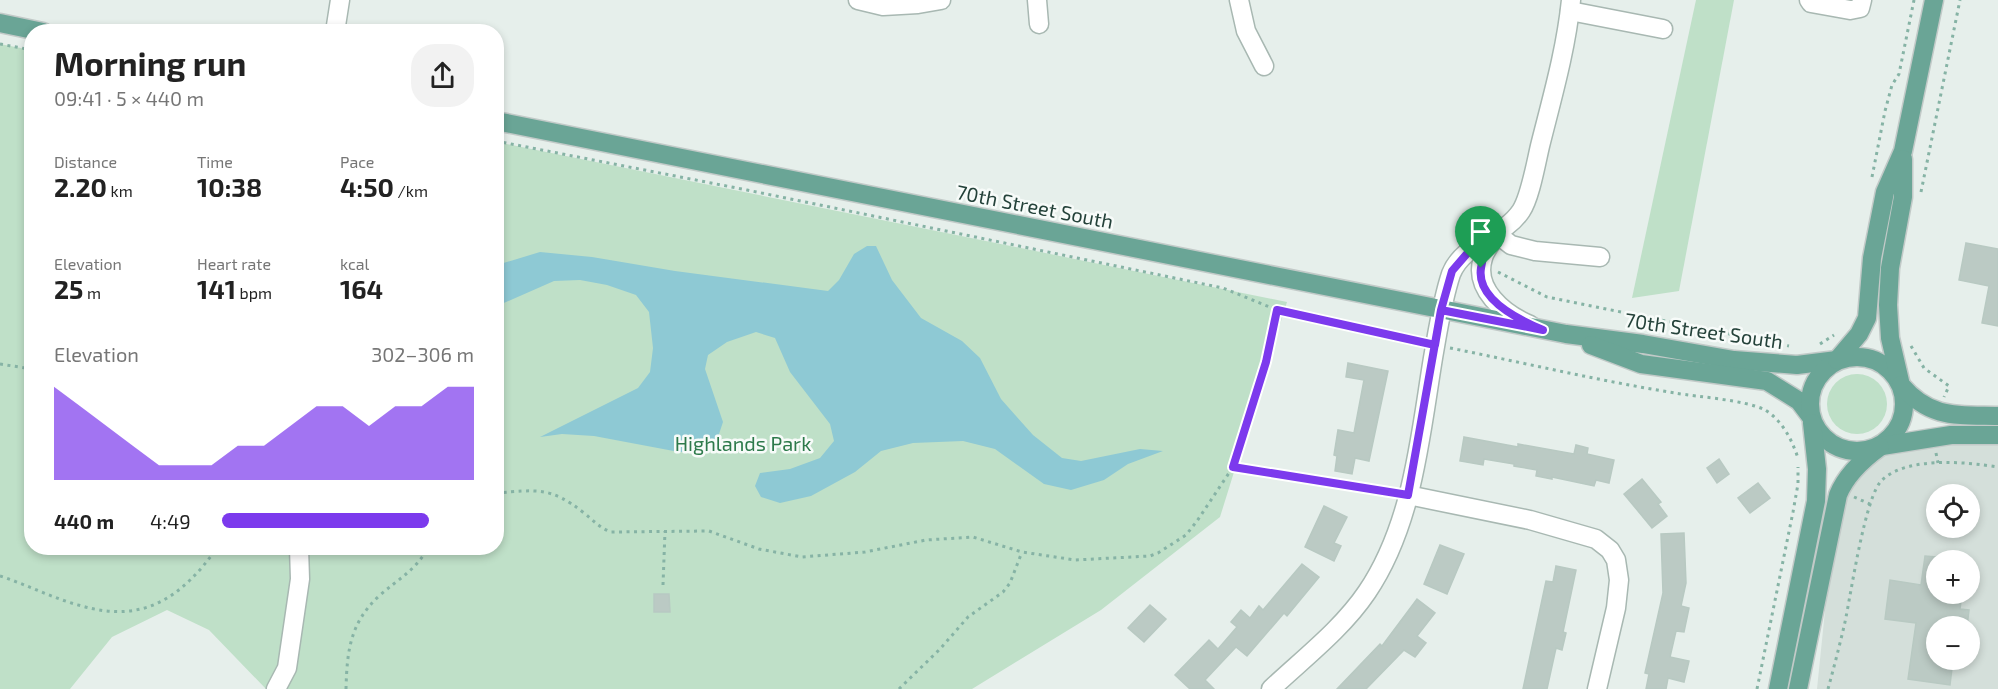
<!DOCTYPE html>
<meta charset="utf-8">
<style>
body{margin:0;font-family:"Exo 2",sans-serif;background:#f2f2f2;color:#222;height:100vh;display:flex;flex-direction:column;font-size:22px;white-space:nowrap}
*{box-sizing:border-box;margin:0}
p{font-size:20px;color:#767676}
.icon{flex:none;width:33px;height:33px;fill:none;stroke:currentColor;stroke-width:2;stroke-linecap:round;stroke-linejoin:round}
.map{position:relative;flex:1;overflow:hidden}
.panel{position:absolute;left:24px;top:24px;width:480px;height:531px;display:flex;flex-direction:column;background:#fff;border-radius:24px;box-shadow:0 3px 9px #0003}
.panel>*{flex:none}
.buttons{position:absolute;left:1926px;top:484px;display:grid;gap:12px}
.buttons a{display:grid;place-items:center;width:54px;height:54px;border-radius:50%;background:#fff;box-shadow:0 3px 9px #0003;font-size:30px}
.pin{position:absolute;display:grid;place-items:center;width:51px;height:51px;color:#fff;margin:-62px -26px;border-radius:50% 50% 50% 0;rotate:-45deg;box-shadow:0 0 6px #0007}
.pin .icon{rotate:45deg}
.round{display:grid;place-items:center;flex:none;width:63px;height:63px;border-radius:24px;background:#f2f2f2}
.head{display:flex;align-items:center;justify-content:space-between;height:102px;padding:0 30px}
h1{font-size:33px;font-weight:700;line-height:45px}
.figures{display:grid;grid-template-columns:repeat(3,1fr);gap:9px;height:102px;padding:6px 30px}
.figures div{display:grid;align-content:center}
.figures b{font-size:26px;font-weight:700}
.figures small{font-size:16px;font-weight:400}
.figures p{font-size:16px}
.chart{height:168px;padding:12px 30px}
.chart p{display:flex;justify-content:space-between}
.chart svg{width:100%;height:108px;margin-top:6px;fill:#7c3aed;opacity:.7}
ul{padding:0 30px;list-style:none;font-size:20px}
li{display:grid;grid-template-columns:96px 72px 1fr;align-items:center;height:45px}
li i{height:15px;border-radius:8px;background:#7c3aed}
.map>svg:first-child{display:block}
.built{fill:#d4dfda;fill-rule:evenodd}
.green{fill:#bfe0c8}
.water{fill:#8ec9d4}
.building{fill:#bbcac4;stroke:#b8c9c2;stroke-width:1.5}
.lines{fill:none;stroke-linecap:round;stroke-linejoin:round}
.minor-casing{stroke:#a8b8b2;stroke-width:21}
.major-casing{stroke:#c2cac8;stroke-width:21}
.path{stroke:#86b3a5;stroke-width:3;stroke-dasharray:3 4.5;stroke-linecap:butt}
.minor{stroke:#fff;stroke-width:18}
.major{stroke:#6aa596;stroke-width:18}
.route-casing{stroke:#fff;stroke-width:12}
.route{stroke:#7c3aed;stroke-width:8}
.labels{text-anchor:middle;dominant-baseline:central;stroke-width:5;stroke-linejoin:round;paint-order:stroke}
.street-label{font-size:20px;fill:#24423a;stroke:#f7fbf9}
.park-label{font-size:20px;fill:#2d7a4b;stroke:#f7fbf9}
</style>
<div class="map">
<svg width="1998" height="689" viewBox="0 0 1998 689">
<rect width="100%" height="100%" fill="#e6efeb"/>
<!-- built -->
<path class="built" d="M1998,443V689H1817L1830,562L1843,504L1850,486L1877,459L1892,452L1939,444ZM1936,495H1970V528H1936ZM1936,561H1970V594H1936ZM1936,627H1970V660H1936Z"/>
<!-- green -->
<g class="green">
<path d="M1696,0H1734L1679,291L1632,298Z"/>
<path d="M0,44L31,50L32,548H496L497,142L1287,302L1220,517L1101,610L972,689H266L209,630L167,610L112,637L70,689H0Z"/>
<circle cx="1857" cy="404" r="30"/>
</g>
<!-- water -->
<path class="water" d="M867,246H876L892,280L921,318L962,341L980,358L1001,399L1033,435L1062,458L1081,461L1140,449L1163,451L1128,464L1104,480L1071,490L1044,484L995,449L963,441L913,443L881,451L855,472L811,496L780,503L761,497L755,486L760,473L790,469L820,458L834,441L830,424L790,372L775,338L756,332L727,342L708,355L705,369L723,422L717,440L704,452H679L594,436L562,434L540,437L638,388L650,372L653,348L649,312L636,295L607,285L580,280L554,281L497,306V265L540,252L592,257L675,271L828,291L839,280L854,254Z"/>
<!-- building -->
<g class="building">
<path d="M1966,243L1998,249V326L1982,323L1989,286L1959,280Z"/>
<path d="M1348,363L1388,371L1369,461L1355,458L1352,474L1335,471L1337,456L1334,455L1338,430L1354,433L1364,380L1346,377Z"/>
<path d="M1464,437L1518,447V444L1574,454L1576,445L1588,448L1587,454L1614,460L1609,483L1596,480L1594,486L1552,477V479L1536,476L1537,470L1514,466V464L1484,459L1483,465L1460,461Z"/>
<path d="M1719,459L1729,474L1717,483L1707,468Z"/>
<path d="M1642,479L1661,502L1658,504L1667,516L1652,528L1624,494Z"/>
<path d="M1758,483L1770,498L1750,513L1738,498Z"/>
<path d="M1324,506L1347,517L1334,543L1341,546L1334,561L1305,547Z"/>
<path d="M1684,533L1686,583L1681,606L1689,608L1684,632L1676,631L1670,657L1689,661L1684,682L1668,678L1666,689H1646L1649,674L1645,673L1663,593L1661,534Z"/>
<path d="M1440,545L1464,554L1447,594L1424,584Z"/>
<path d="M1925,556L1936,557V594H1962L1960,609L1969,610L1967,627H1936V660H1953L1950,685L1908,679L1916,623L1885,619L1890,580L1921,585Z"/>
<path d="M1302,564L1319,577L1287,616L1284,613L1247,656L1236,647L1205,680L1214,689H1190L1175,675L1209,640L1218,649L1237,627L1231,622L1241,610L1250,618L1259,606L1263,610Z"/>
<path d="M1556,566L1576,570L1563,632L1566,633L1562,650L1556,648L1547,689H1523L1546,581L1553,582Z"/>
<path d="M654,594H669L670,612H654Z"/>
<path d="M1417,599L1435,613L1417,636L1426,643L1415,657L1404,650L1366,689H1337L1380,644L1382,646Z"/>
<path d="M1150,605L1166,619L1144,642L1128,628Z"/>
</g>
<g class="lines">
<!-- minor casing -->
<g class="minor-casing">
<g id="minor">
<path d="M858,0L883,6L918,4L941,0"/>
<path d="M1037,0L1039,24"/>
<path d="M1239,0L1246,31L1264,66"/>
<path d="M1809,0L1811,3L1850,10L1860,8L1862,0"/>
<path d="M1570,11L1663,29"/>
<path d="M335,32L340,0"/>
<path d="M1530,325C1504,314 1473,289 1483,258C1485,250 1493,241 1497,234L1511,245L1535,251L1600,257"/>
<path d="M1408,495L1530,520L1596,539L1610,550L1616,560L1619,580L1616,608L1597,689"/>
<path d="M276,689L287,668L300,579L299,548"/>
<path d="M1271,689C1304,658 1342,629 1367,592C1413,524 1420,437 1433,358C1438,330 1442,301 1451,274C1463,243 1503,238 1521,211C1530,198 1536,163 1540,146C1552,98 1566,50 1571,0"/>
</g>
</g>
<!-- major casing -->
<g class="major-casing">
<g id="major">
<path d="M0,23L43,32"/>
<path d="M496,121L1566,334L1643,344L1734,360L1797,365L1837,360"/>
<path d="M1591,345L1641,364L1767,381L1799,401L1811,417"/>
<circle cx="1857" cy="404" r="47"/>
<path d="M1837,360L1859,334L1867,318L1872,258L1885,192L1903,151L1934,0"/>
<path d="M1900,381L1890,338L1888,305L1890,268L1903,197V159"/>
<path d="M1901,385C1930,419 1957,415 1998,416"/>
<path d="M1882,446L1951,435H1998"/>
<path d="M1778,689L1816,501L1817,469L1812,423"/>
<path d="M1798,689L1838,495C1846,475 1862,460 1880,447"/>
</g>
</g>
<!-- path -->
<g class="path">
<path d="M0,44L32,50"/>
<path d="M496,141L747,190L1223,288L1277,310L1420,341"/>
<path d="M1872,177L1885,111L1892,85L1899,74L1914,0"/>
<path d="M1921,192L1960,0"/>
<path d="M1498,272L1547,297L1789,346"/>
<path d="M1820,344L1834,335"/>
<path d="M1911,346L1924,368L1949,386L1944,397"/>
<path d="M1450,348C1525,363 1600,381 1675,393C1698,397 1746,400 1765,410C1782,420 1792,440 1798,458"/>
<path d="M0,364L32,369"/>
<path d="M1936,453L1938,463"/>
<path d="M1233,467L1394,492"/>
<path d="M496,493C537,490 550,486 584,513C594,521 600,528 611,532L709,531L759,549L802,557L865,552L926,540L973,537L1022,552L1075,560L1150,556L1158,553L1186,535L1197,521L1233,467L1266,362L1277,310"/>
<path d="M1854,497L1870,504"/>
<path d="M0,576C28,585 54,599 82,606C144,624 182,597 217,548"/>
<path d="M663,585L665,531"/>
<path d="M346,689C347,651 350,623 379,596C398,579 415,571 428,548"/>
<path d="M899,689L940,649L968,617L1003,592L1010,583L1022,552"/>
<path d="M1757,689L1793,512L1798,484V467"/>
<path d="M1828,689C1834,667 1840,644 1845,622C1851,594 1865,496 1882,480C1908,456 1966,462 1998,467"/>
</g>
<!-- minor -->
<use href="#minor" class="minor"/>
<!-- major -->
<use href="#major" class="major"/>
</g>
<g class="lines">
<!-- route casing -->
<g class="route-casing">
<path id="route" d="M1481,268L1483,257L1497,234L1471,249L1452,271L1441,310L1435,345L1277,310L1266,362L1233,467L1408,495L1441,310L1543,330C1519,320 1476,299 1481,268"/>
</g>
<!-- route -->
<use href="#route" class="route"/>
</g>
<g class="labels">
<!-- street labels -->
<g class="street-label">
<text transform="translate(1035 206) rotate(11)">70th Street South</text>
<text transform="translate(1704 330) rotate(8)">70th Street South</text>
</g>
<!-- park labels -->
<g class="park-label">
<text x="743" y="443">Highlands Park</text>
</g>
</g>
</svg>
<div class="buttons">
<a><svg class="icon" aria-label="locate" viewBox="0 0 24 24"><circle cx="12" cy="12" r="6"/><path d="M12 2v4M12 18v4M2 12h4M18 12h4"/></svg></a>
<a>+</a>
<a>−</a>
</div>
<div class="pin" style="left:1481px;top:268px;background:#1e9e55"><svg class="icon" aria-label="arrive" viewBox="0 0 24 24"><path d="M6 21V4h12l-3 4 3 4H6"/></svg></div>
<section class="panel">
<div class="head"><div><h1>Morning run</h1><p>09:41 · 5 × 440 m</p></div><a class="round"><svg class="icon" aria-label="share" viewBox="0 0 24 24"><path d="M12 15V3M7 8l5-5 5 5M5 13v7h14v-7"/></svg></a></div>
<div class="figures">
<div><p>Distance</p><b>2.20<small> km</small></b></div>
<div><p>Time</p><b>10:38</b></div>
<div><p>Pace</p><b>4:50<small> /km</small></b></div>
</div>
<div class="figures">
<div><p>Elevation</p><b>25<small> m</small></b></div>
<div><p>Heart rate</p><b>141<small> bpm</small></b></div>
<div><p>kcal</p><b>164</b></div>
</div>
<div class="chart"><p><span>Elevation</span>302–306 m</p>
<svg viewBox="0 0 160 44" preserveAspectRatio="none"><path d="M0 44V6L10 14L20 22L30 30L40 38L50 38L60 38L70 30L80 30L90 22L100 14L110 14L120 22L130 14L140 14L150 6L160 6V44z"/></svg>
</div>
<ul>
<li><b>440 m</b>4:49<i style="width:82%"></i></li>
</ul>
</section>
</div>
